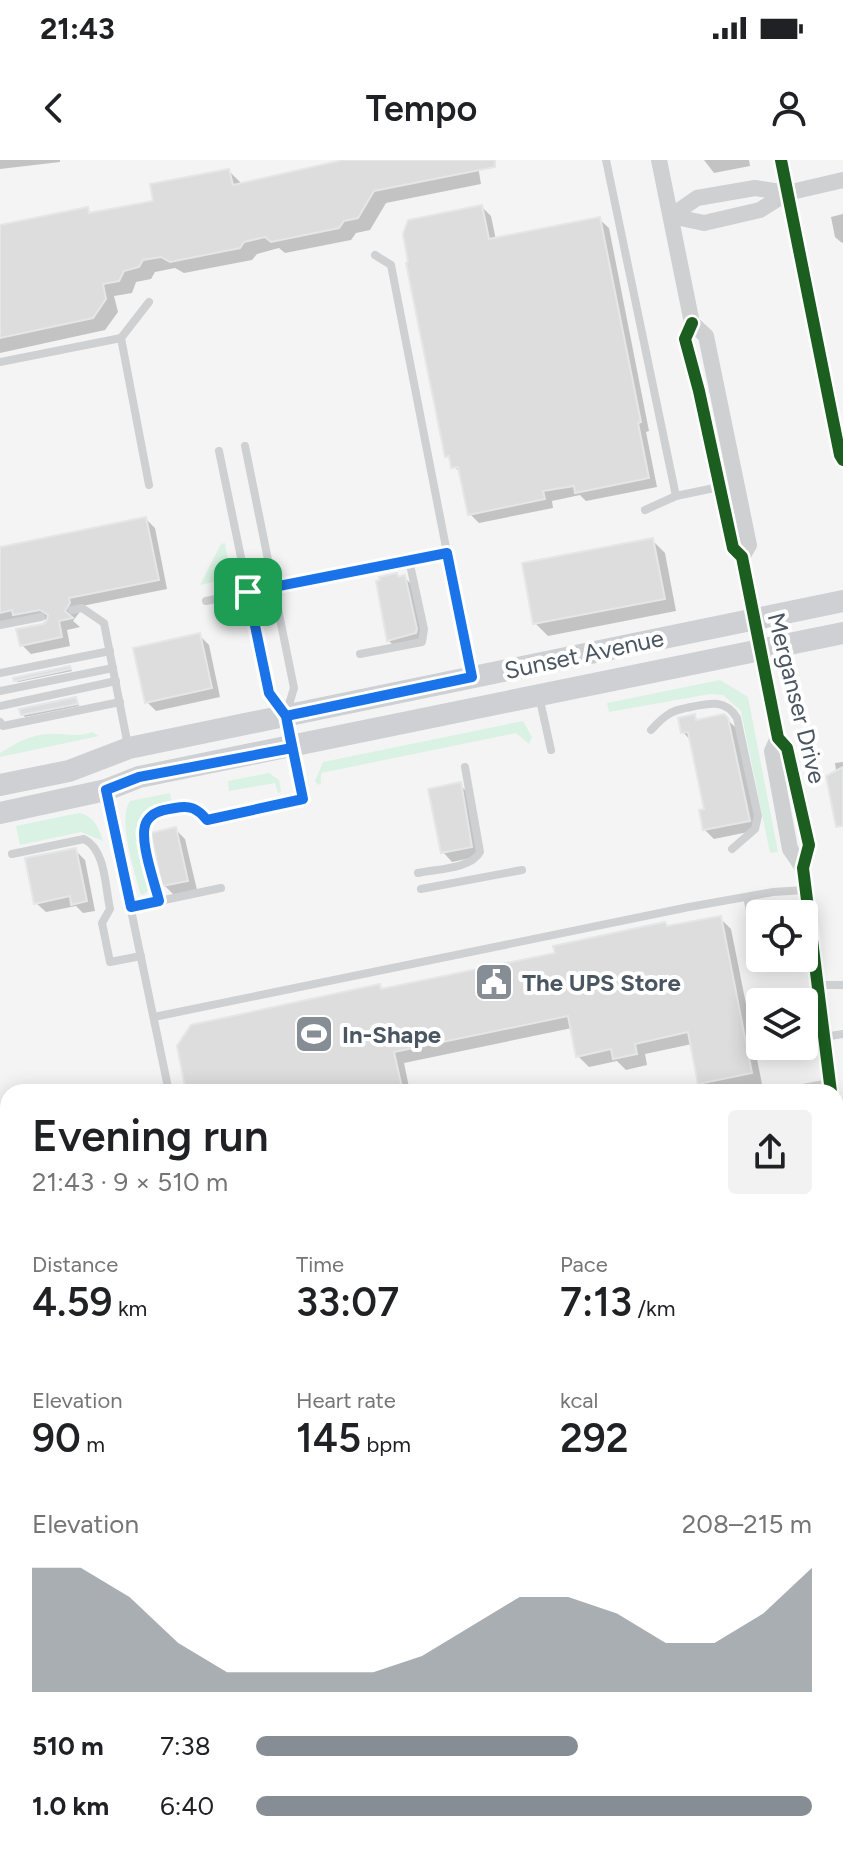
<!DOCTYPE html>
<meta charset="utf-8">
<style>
body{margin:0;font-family:Figtree,sans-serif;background:#f2f2f2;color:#202124;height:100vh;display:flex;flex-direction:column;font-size:30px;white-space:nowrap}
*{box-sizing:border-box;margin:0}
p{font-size:26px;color:#757577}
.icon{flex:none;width:44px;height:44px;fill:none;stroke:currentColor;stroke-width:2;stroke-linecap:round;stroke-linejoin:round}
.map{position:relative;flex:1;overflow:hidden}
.details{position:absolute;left:0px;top:924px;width:844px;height:770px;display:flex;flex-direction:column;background:#fff;border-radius:24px 24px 0 0;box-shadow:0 4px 20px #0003}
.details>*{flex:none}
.fabs{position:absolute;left:746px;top:740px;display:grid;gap:16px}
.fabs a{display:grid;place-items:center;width:72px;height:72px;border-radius:8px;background:#fff;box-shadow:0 4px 20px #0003;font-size:40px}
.pin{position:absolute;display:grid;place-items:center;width:68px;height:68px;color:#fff;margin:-34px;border-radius:16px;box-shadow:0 4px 12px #0006}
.round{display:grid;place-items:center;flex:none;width:84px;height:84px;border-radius:8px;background:#f2f2f2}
.head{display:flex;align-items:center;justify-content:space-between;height:136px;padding:0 32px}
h1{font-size:44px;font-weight:600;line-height:60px}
.metrics{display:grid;grid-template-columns:repeat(3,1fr);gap:12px;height:136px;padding:8px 32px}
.metrics div{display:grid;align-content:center}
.metrics b{font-size:40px;font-weight:600}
.metrics small{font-size:22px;font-weight:400}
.metrics p{font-size:22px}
.chart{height:224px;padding:16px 32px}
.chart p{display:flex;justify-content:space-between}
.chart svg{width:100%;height:144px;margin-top:8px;fill:#868d94;opacity:.7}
ul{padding:0 32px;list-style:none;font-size:26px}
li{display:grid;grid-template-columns:128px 96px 1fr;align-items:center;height:60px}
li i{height:20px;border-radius:10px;background:#868d94}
.status{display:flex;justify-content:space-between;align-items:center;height:56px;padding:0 40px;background:#fff;direction:ltr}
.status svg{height:22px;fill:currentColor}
header{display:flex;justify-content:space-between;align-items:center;height:104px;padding:0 32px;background:#fff;font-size:36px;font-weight:600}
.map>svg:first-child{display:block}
.green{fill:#d9f2e3}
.shadow{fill:#0003}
.building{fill:#ddddde;stroke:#e5e6e7;stroke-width:2}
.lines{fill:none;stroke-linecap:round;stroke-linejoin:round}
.highway-casing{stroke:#b9bec3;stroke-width:32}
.lane{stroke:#ced0d2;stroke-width:8}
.street{stroke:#ced0d2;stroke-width:16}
.secondary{stroke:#ced0d4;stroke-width:22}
.highway{stroke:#bec4c9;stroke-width:28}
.cycleway-casing{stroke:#fff;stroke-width:17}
.cycleway{stroke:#1b5e20;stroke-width:12}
.route-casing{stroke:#fff;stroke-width:16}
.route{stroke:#1a73e8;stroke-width:10}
.labels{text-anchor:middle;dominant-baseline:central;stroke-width:8;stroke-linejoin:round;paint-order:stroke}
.street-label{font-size:24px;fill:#4a5661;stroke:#fff}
.poi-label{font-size:24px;font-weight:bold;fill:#4a5661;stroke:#fff;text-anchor:start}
</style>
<div class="status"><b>21:43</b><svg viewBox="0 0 49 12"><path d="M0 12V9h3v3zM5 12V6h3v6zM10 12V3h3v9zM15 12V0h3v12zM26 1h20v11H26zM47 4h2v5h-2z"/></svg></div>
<header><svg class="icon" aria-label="back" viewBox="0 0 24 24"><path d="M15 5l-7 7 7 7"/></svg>Tempo<svg class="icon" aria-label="person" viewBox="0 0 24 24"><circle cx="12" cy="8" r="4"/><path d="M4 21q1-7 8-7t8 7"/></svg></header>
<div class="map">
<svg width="843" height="1693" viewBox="0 0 843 1693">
<rect width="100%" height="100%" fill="#f4f4f4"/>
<!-- green -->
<g class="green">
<path d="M225,383L230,415L223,420L200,425L221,384Z"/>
<path d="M720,520L748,537L778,692L770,693L741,551L723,535L710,534L609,552L607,543Z"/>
<path d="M523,561L532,577L529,584L516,573L321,613V623L318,625L315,621L323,602Z"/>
<path d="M92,572L99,576L0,597V593C15,584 29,575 47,574C63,573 77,578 92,572Z"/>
<path d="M269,613L279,620L281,632L278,633L275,623L229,631L228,621Z"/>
<path d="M170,633L172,644C152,648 140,652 135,673L149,730L143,735L140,733C135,710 117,661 130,641Z"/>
<path d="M79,653C93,655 99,668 103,681L81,672L20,685L16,666Z"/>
</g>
<!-- shadow -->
<g class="shadow">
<path d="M0,0H60V2L0,9Z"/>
<path d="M352,0H477L481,24L386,43L370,70L356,73L351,80L285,93L279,88L257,94L252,100L184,113L175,108L155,112L151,119L136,122L132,133L114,136L118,152L105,170L0,193V67L87,49L92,55L155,43L229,11L242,24Z"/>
<path d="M704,0H749L750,6L714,13Z"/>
<path d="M482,47L491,56L496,80L599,59L609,68L649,271L646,272L657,327L586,341L580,335L552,341L553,348L479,363L470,354L462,316L447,296Z"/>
<path d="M843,54V82L842,83L835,77L831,57Z"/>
<path d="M146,359L155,368L167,429L77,447L79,453L73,461L80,467L67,470L70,486L31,494L22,485L53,458L24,463H0V389Z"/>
<path d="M652,380L665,393L676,451L548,476L535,463Z"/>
<path d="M405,418L414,427L426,480L398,490L388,480L399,419Z"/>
<path d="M199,475L209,485L220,537L156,551L147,542Z"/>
<path d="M70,508L72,511L18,522L16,520Z"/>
<path d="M76,539L79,546L25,557L22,554Z"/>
<path d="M694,556L699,561L724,556L737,569L758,670L714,679L705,670L706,651L692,582L683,572Z"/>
<path d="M843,602V660L835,603Z"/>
<path d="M460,625L469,634L480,696L452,702L443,692Z"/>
<path d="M176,670L185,679L197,730L174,735L164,725Z"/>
<path d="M75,690L85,700L95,751L83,753L76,746L46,752L36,743Z"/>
<path d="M720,758L731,769L762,924L709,932L700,923L692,884L645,894L647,905L626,910L617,901L589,907L578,896L572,868L404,903L410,932H188L380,826L383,830Z"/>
<path d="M843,1178V1240L836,1243V1181Z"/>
<path d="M843,1336V1383L839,1380L836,1382V1340Z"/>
<path d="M843,1426V1491L836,1487V1432Z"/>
<path d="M226,1686H381L382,1693H228Z"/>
<path d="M566,1686H593V1691L606,1689L610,1693H567Z"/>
<path d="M685,1686H732L734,1693H686Z"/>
<path d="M767,1686H815L816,1693H783L782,1690L773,1692Z"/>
</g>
<!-- building -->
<g class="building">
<path d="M343,0H495V7L374,31L358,58L344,61L339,68L271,82L265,77L244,82L240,88L170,102L161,97L143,100L139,107L124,111L119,121L103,124L106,139L93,158L0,178V65L88,47L89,53L153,41L150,24L229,9L233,25Z"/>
<path d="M482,45L489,79L600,57L641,262L638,263L649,318L575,333L574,326L543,331L545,339L468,355L458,307L451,308L449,296L445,297L406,103L408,102L403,74L408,60Z"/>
<path d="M146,357L159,420L69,438L70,443L65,451L73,458L59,461L62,477L20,486L16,469L43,464L47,460L48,455L40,450L13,455L12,450L0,453V387Z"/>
<path d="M653,378L665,439L533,464L522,403Z"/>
<path d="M397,413L398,417L405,415L417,469L416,473L387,481L376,421L380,420L379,417Z"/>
<path d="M200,473L212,528L145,543L133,488Z"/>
<path d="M70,506L71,509L14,521L13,518Z"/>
<path d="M76,537L78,544L21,555L19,549Z"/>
<path d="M695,554L696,560L724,554L728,558L750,661L703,670L699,650L704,649L688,572L681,573L678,558Z"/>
<path d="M843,607V666L836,667L826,616Z"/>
<path d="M461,622L472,687L441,693L428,629Z"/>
<path d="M176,667L188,721L162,726L151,673Z"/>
<path d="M76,688L87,741L71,745L70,736L34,744L25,698Z"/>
<path d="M721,756L752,913L698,924L688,872L635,884L637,894L613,899L611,889L576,897L568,856L394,892L403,932H186L177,886L191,865L380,824L381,829L555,793L553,786L665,762L667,766Z"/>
</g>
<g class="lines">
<!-- highway casing -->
<g class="highway-casing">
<g id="highway">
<path d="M0,1214L8,1264"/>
<path d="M0,1621L8,1672"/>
<path d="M75,1686L76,1693"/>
</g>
</g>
<!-- lane -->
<g class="lane">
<path d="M606,0L676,336"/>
<path d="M375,95L391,105L471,516"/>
<path d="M149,142L121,178L149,325"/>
<path d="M0,202L121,178"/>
<path d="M245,286L294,528L287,551"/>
<path d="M645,350L676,336L719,327"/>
<path d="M206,441L447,393"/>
<path d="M72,450L82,448L104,463L128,586"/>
<path d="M0,465L41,457"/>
<path d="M360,494L422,482L424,469L409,400"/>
<path d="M0,513L110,491"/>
<path d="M0,531L113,508"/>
<path d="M539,536L551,590"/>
<path d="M0,546L116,521"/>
<path d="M0,562L3,566L120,542"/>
<path d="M651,570C656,565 660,560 666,556C673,550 682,549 691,547C710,543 726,539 737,558L758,656L755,669L732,689"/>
<path d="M106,630L169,932"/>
<path d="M12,694L84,679C106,690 105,727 110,749L102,763L110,802L141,796"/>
<path d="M418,713C436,709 471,709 480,692L465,607"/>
<path d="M421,729L522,710"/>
<path d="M747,737L750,751"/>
<path d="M159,741C155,724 137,676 147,661C153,651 164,650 175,648C190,645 197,648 207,660L303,639L286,556L269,533L219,291"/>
<path d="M131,747L221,728"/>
<path d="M818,825H843"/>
<path d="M154,857L689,747L773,732L805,730"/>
<path d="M824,877L843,874"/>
<path d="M783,932L829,923"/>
<path d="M836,1017L843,1016"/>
<path d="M836,1130L843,1127"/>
<path d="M211,1686L213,1693"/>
<path d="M401,1686L403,1693"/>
</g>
<!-- street -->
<g class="street">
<path d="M659,0L692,163L706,176L749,385L742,397"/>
<path d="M781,0L840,295L843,300"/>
<path d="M671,56L704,63L760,50L787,33L843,20"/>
<path d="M671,56L697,38L755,28L787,33"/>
<path d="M692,163L685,179L699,231L733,388L742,397L778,578L787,588L809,685L803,708L831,932"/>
<path d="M778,578L772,591L790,689L803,708"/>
<path d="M836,959L843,989"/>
<path d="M836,1281L843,1277"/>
<path d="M836,1608L843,1556"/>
<path d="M836,1611L843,1651"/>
<path d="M642,1686L643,1693"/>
</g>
<!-- secondary -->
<g class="secondary">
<path d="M0,625L69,611L129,588L843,441"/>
<path d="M0,653L106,630L139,617L843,473"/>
</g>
<!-- highway -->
<use href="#highway" class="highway"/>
<!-- cycleway casing -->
<g class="cycleway-casing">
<g id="cycleway">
<path d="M781,0L840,295L843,300"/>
<path d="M692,163L685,179L699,231L733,388L742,397L778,578L787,588L809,685L803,708L831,932"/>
</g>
</g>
<!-- cycleway -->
<use href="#cycleway" class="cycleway"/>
</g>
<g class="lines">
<!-- route casing -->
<g class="route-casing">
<path id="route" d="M248,432L269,533L286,556L292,588L139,617L106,630L131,747L159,741C155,723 137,676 147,661C153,651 164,650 175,648C190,645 197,648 207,660L303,639L286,556L472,517L447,393L248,432"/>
</g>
<!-- route -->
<use href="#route" class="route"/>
</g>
<!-- icons -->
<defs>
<g id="civic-square" transform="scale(2)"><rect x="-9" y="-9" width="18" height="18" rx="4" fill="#868d94" stroke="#fff"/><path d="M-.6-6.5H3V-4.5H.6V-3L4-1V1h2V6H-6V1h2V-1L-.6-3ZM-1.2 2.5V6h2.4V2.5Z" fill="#fff"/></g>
<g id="stadium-square" transform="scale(2)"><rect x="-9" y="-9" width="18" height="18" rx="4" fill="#868d94" stroke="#fff"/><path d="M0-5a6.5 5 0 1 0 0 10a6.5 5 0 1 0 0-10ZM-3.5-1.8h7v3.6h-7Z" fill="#fff"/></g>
</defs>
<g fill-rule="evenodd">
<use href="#civic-square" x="494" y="822"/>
<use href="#stadium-square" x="314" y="874"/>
</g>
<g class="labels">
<!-- street labels -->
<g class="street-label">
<text transform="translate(584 494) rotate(-12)">Sunset Avenue</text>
<text transform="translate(797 538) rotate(76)">Merganser Drive</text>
</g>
<!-- poi labels -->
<g class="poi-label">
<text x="522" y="822">The UPS Store</text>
<text x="342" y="874">In-Shape</text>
</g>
</g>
</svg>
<div class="fabs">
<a><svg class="icon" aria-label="locate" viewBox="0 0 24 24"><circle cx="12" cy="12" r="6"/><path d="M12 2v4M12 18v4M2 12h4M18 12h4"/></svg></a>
<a><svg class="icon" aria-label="layers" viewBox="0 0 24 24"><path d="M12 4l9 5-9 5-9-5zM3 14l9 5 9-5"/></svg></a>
</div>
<div class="pin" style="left:248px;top:432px;background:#1e9e55"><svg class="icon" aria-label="arrive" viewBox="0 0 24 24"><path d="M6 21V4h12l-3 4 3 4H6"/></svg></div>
<section class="details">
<div class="head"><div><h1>Evening run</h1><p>21:43 · 9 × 510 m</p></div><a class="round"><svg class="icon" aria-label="share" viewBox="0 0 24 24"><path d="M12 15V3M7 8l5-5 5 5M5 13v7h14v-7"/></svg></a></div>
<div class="metrics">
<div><p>Distance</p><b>4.59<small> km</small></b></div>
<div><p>Time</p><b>33:07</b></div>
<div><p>Pace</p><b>7:13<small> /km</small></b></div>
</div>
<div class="metrics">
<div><p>Elevation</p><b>90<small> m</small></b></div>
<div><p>Heart rate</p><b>145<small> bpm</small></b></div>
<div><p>kcal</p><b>292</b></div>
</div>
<div class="chart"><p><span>Elevation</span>208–215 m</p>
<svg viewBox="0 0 160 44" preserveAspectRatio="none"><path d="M0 44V6L10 6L20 15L30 29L40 38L50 38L60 38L70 38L80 33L90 24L100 15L110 15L120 20L130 29L140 29L150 20L160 6V44z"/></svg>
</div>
<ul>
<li><b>510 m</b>7:38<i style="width:58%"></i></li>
<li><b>1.0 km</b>6:40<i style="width:100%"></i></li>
</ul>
</section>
</div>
